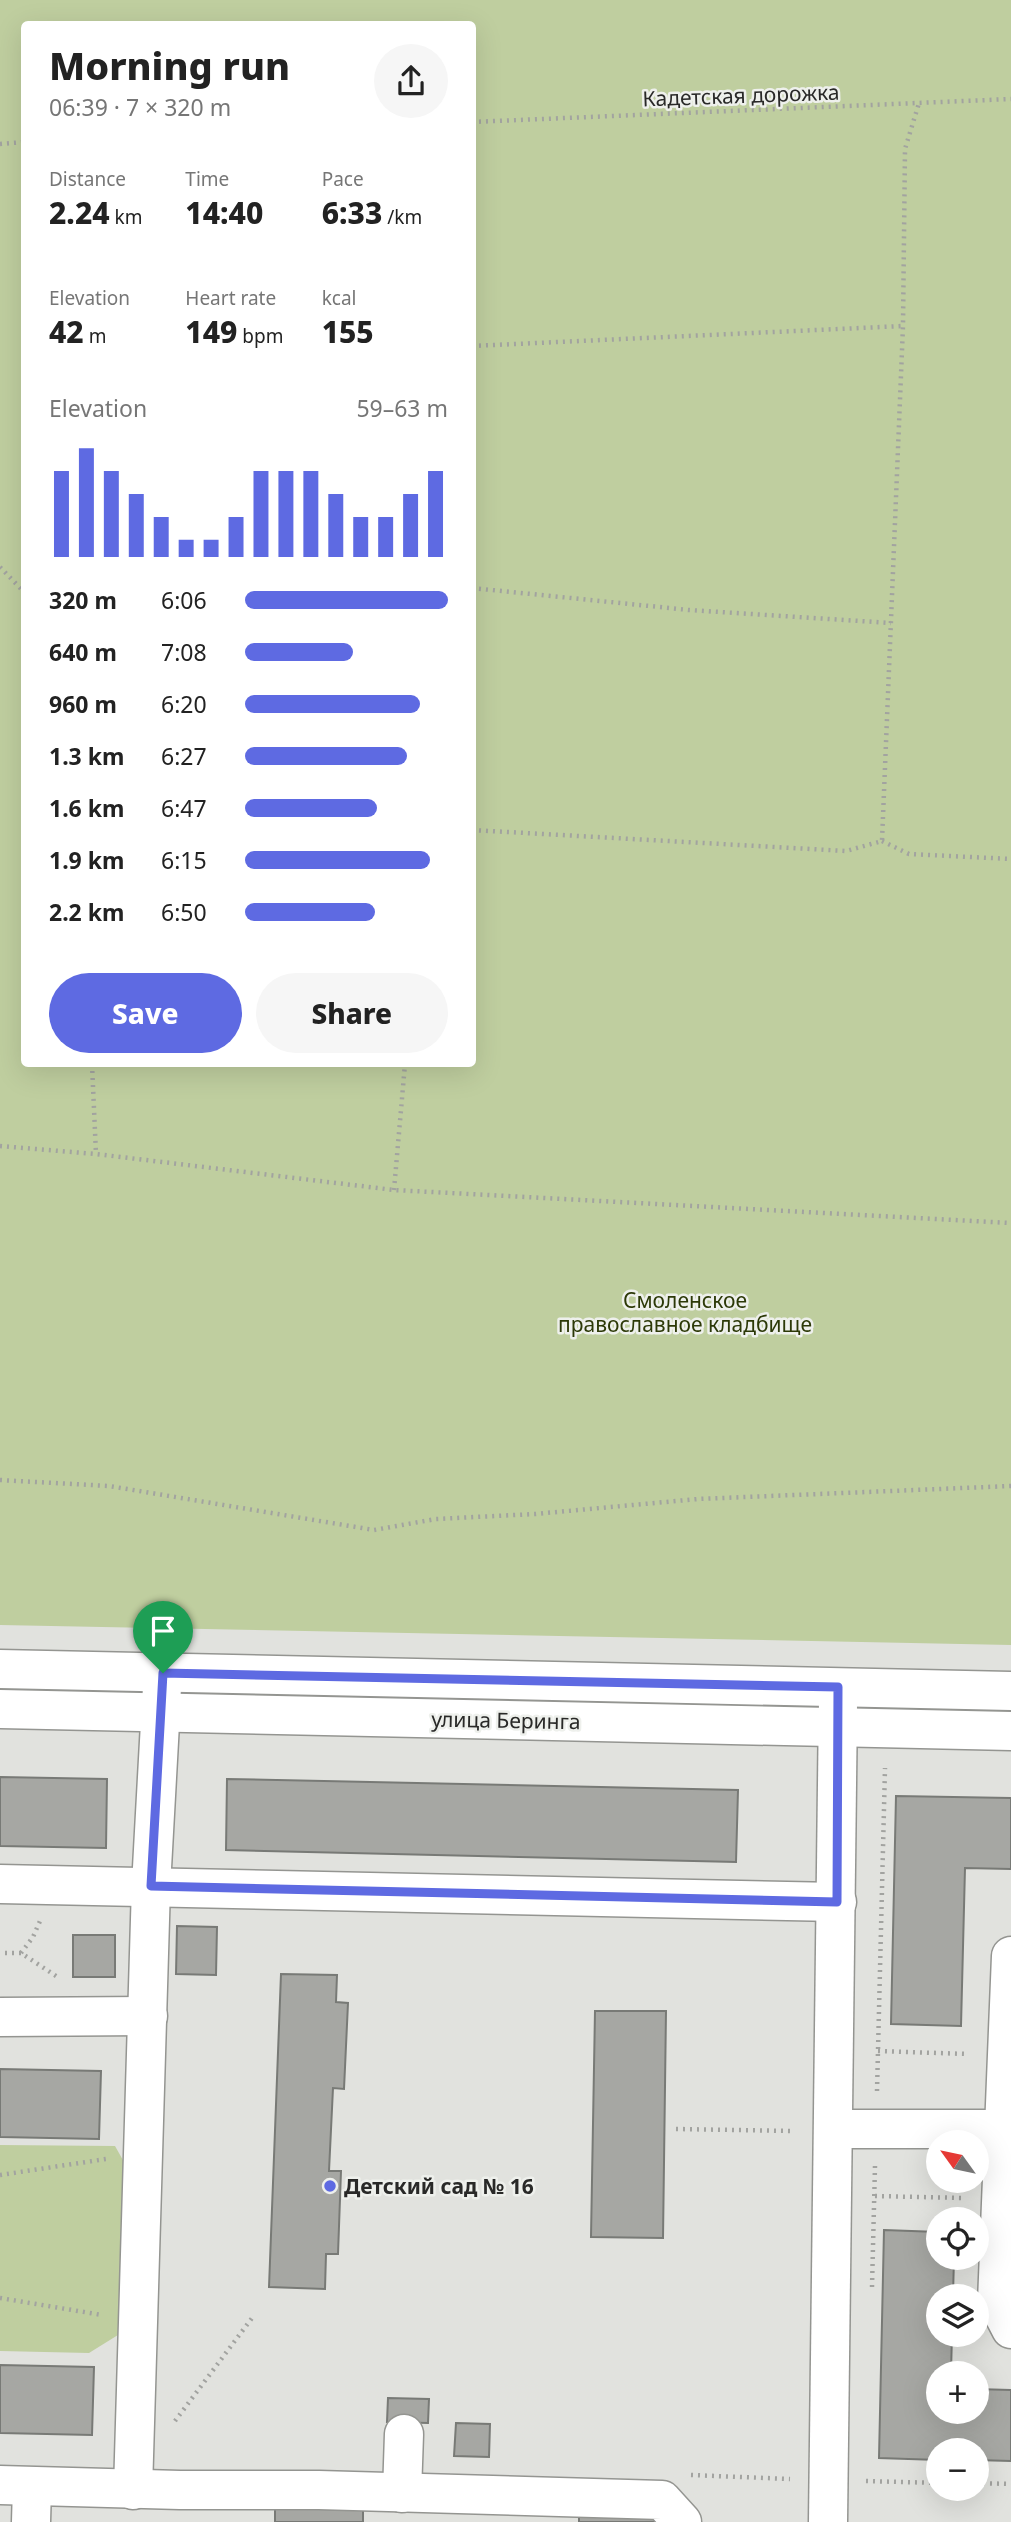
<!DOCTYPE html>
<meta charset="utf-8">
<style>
body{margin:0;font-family:"Noto Sans",sans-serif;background:#f6f6f6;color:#222;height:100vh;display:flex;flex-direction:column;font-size:26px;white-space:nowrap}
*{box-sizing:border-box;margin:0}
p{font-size:23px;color:#767676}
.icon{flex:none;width:38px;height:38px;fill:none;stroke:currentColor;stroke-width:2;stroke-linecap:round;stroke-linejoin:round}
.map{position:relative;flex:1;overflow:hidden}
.side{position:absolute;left:21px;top:21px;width:455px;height:1046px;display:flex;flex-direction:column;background:#fff;border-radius:7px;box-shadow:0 7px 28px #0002}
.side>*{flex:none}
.needle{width:46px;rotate:303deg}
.controls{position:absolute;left:926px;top:2130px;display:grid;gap:14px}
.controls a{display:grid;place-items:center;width:63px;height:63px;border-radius:50%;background:#fff;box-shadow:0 7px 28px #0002;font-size:35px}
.pin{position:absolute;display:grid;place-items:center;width:60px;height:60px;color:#fff;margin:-72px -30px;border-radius:50% 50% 50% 0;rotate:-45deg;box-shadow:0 0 7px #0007}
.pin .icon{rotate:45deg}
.round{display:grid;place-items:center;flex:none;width:74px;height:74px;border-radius:37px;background:#f6f6f6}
.head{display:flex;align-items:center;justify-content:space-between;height:119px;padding:0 28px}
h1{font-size:38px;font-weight:800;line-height:52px}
.figures{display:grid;grid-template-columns:repeat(3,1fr);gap:10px;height:119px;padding:7px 28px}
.figures div{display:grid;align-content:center}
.figures b{font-size:30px;font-weight:800}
.figures small{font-size:19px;font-weight:400}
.figures p{font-size:19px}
.chart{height:196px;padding:14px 28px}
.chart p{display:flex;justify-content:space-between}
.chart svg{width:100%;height:126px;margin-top:7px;stroke:#5e6ae2;stroke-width:6}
.button{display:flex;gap:14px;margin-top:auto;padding:14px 28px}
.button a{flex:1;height:80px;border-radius:42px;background:#5e6ae2;color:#fff;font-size:28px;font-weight:800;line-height:80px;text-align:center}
.button a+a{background:#f6f6f6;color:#222}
ul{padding:0 28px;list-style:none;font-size:23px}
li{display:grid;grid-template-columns:112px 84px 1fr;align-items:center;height:52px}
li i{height:18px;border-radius:9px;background:#5e6ae2}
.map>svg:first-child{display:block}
.green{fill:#bfce9f;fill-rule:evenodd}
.building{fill:#a6a7a3;stroke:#787a76;stroke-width:2}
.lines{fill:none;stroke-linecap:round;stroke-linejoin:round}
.minor-casing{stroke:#949591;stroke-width:41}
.path{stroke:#a2a3a0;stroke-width:4.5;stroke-dasharray:2 5;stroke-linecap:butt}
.minor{stroke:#fff;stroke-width:38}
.route-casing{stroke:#fff;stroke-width:14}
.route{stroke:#5e6ae2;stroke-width:9}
.poi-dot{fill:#5e6ae2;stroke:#eef0ec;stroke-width:2.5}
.labels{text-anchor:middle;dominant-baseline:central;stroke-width:5;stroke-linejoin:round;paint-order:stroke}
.street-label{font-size:21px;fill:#292928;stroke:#eef0ec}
.park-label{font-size:21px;fill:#2c3907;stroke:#eef0ec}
.poi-label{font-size:21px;font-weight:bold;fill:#292928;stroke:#eef0ec;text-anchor:start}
</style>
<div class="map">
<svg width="1011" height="2522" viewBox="0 0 1011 2522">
<rect width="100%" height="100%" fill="#e1e2de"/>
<!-- green -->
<g class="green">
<path d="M0,0H1011V1645L0,1625ZM24,24H472V1064H24Z"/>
<path d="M0,2145L115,2146L128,2169L126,2330L89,2353L0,2351Z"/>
</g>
<!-- building -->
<g class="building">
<path d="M0,1777L107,1779L106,1848L0,1846Z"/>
<path d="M227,1779L738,1790L736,1862L226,1850Z"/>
<path d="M896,1796L1011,1798V1869L965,1868L961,2026L891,2024Z"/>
<path d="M177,1926L217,1927L216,1975L176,1974Z"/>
<rect x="73" y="1935" width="42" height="42"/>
<path d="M281,1974L337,1975L336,2002L348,2003L344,2089L333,2088L329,2171H341L338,2254H326L325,2289L269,2287Z"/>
<path d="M595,2011H666L663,2238L591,2237Z"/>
<path d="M0,2069L101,2071L99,2139L0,2137Z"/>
<path d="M884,2230L938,2232V2258H954L953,2296H938V2334H952L951,2373H938V2412H976V2389L1011,2390V2461L976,2460V2450H938V2460L879,2458Z"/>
<path d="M0,2365L94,2367L92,2435L0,2433Z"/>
<path d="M388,2398L429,2399L428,2423L387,2422Z"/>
<path d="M456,2423L490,2424L489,2457L454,2456Z"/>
<path d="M275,2508L363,2510V2522H275Z"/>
<path d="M579,2515L669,2517L668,2522H579Z"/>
</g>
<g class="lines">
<!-- minor casing -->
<g class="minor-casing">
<g id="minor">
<path d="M0,1669L1011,1691"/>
<path d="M0,1709L1011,1731"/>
<path d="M0,1884L837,1902"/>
<path d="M1011,1956L997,2302L1011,2329"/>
<path d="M0,2017L148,2016"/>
<path d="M834,2129H1002"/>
<path d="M0,2485L180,2490H319L662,2500L682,2522"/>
<path d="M133,2490L151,1886L162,1687"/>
<path d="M402,2493L404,2434"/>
<path d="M31,2522L32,2487"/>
<path d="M828,2522L838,1702"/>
</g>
</g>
<!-- path -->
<g class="path">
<path d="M472,122L1011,99"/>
<path d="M0,144L24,142"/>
<path d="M472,346L903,326"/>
<path d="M0,567L24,592"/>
<path d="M472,588L689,610L891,623"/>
<path d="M472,830L846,851L882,841L903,326L905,149L919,103"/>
<path d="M882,841L909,854L1011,859"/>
<path d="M92,1064L96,1154"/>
<path d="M0,1146L96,1154L394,1190L1011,1223"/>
<path d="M394,1190L405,1064"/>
<path d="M0,1480L109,1486L374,1530L436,1519L535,1514L698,1499L1011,1486"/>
<path d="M5,1953H21L59,1978"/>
<path d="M21,1953L33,1937L40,1921"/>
<path d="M878,2051L968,2054"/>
<path d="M877,2091L885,1768"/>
<path d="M676,2129L794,2131"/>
<path d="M0,2175L106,2159"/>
<path d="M875,2196L964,2198"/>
<path d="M872,2287L875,2166"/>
<path d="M0,2298L102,2315"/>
<path d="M175,2421L252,2318"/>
<path d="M691,2475L790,2479"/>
<path d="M866,2481L938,2483"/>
<path d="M976,2483L1011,2484"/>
</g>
<!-- minor -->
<use href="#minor" class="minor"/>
</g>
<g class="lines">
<!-- route casing -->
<g class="route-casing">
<path id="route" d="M163,1673L838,1687L837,1902L151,1886Z"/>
</g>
<!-- route -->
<use href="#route" class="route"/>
</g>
<!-- markers -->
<circle class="poi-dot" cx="330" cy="2186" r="7"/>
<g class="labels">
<!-- street labels -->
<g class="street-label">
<text transform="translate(741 95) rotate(-2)">Кадетская дорожка</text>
<text transform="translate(506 1720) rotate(1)">улица Беринга</text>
</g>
<!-- park labels -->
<g class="park-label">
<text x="685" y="1300">Смоленское<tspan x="685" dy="24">православное кладбище</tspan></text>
</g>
<!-- poi labels -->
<g class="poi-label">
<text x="344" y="2186">Детский сад № 16</text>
</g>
</g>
</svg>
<div class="controls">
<a><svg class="needle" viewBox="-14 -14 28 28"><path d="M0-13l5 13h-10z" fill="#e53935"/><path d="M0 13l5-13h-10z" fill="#767676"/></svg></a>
<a><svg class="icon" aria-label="locate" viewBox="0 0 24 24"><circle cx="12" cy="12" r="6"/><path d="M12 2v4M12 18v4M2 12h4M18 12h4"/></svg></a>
<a><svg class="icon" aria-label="layers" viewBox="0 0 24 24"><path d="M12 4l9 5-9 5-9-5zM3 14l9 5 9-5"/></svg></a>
<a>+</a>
<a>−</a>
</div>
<div class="pin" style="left:163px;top:1673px;background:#1e9e55"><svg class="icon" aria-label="arrive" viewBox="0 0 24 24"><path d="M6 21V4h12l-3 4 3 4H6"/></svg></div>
<section class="side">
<div class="head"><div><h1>Morning run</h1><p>06:39 · 7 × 320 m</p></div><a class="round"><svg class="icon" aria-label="share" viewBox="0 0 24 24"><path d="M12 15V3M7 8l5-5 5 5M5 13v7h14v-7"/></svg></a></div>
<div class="figures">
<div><p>Distance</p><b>2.24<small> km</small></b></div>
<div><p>Time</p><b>14:40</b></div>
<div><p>Pace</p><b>6:33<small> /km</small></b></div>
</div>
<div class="figures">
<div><p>Elevation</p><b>42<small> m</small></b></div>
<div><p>Heart rate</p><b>149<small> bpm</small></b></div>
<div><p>kcal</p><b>155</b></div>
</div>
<div class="chart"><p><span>Elevation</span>59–63 m</p>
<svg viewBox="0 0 160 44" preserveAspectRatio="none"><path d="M5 44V14M15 44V6M25 44V14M35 44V22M45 44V30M55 44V38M65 44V38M75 44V30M85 44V14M95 44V14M105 44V14M115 44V22M125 44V30M135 44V30M145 44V22M155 44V14"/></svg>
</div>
<ul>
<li><b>320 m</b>6:06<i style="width:100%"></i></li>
<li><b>640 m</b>7:08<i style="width:53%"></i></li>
<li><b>960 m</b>6:20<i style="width:86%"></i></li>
<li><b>1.3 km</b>6:27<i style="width:80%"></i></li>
<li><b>1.6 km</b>6:47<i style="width:65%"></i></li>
<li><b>1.9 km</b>6:15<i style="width:91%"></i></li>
<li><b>2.2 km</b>6:50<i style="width:64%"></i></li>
</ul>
<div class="button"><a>Save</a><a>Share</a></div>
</section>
</div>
